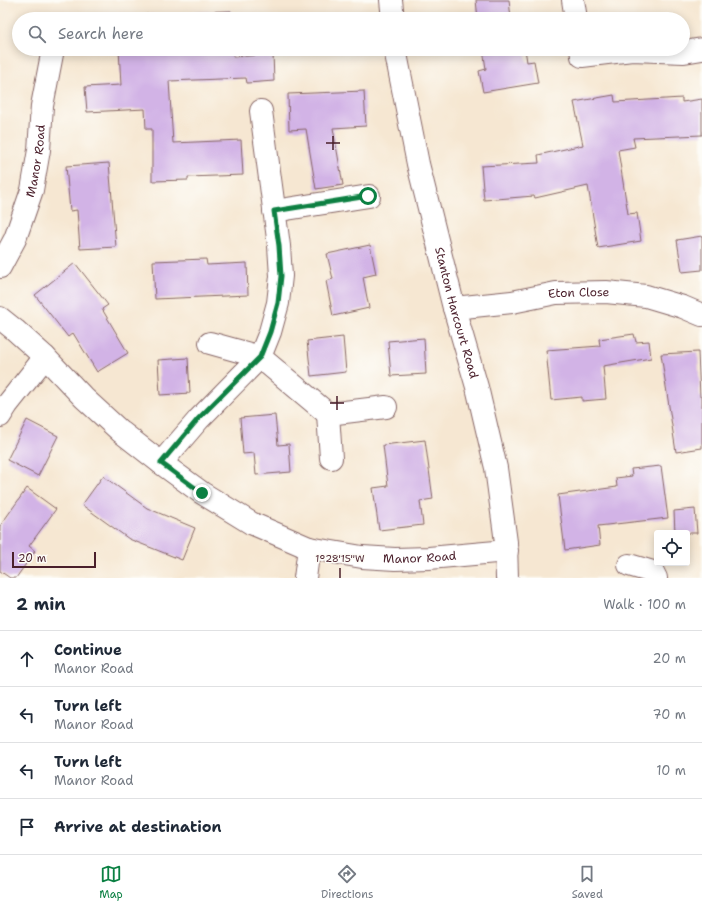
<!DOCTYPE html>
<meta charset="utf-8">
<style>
body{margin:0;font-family:"Shantell Sans",sans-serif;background:#f2f2f3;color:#1f2937}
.controls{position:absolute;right:12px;bottom:12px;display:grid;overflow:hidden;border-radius:4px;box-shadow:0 2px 10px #0003}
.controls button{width:36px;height:36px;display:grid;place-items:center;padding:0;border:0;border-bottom:1px solid #e0e1e3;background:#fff;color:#1f2937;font:20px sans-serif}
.scale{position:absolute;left:12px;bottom:10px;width:84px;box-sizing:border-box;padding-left:4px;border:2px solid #4a1f2b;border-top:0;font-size:11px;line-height:14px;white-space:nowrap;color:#4a1f2b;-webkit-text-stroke:3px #fdfcf7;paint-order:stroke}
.stop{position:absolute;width:12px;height:12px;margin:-9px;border:3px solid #0b8043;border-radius:50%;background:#fff}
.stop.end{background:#0b8043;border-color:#fff;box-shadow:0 1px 4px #0008}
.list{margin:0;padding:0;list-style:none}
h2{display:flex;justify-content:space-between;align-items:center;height:52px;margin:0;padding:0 16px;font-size:17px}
h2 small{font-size:13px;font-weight:400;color:#747a83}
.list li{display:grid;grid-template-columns:26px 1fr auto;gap:12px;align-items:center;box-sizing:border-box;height:56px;padding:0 16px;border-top:1px solid #e0e1e3}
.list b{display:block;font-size:15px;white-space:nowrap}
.list p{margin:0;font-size:13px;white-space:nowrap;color:#747a83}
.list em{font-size:13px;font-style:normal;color:#747a83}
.icon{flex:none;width:22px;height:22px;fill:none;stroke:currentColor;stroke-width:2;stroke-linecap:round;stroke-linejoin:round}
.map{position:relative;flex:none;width:702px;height:578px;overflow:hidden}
.search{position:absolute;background:#fff;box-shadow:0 2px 10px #0003;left:12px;right:12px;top:12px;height:44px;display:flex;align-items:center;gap:10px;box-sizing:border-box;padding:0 14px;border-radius:22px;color:#747a83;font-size:15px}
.sheet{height:276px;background:#fff}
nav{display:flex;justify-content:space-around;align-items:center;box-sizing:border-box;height:56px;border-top:1px solid #e0e1e3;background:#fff;font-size:11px;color:#747a83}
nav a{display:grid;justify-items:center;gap:2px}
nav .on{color:#0b8043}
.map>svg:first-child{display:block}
</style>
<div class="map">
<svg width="702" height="578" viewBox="0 0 702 578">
<rect width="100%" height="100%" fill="#fdfcf7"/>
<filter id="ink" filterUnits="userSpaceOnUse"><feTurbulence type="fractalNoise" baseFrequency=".025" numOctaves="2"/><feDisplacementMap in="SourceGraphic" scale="8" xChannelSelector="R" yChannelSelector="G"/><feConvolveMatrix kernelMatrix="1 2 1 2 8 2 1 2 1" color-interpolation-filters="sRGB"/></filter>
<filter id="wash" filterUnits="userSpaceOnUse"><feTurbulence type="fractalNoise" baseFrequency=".012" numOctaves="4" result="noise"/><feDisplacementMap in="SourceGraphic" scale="16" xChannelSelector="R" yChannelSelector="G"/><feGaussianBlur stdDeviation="0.9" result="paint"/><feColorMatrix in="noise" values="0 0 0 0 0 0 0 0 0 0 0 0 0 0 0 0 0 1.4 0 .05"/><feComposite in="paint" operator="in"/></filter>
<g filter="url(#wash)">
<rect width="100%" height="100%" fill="#f6e7d2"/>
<g id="blocks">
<path fill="#d2b3e6" d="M476 0H509L511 19H478Z
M231 11V19H196L195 12Z
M153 14V19H118V16Z
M119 49H232L233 57 273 54 274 81 247 83 246 78 169 81 173 143 241 140 243 175 188 177V180L152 181V129H146L145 109 87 112 85 87 121 85Z
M483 49H525L527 62 534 61 538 83 483 92 479 71 486 69Z
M364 91 366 126 333 128 343 185 316 189 306 129 289 130 288 94Z
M614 95 615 102 682 98V102L702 99V135L633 138 635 147 618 150 628 214 637 213 641 241 598 248 588 186 535 198 534 196 484 200 481 166 539 163 538 155 583 145 574 102Z
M109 163 116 247 80 249 77 210 70 211 66 166Z
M702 236V270L682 272 677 240Z
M370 245 376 274 363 277 369 308 333 316 326 281 333 279 327 254Z
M206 259 207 265 247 263 248 295 155 299 153 261Z
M75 263 108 305 102 309 128 353 97 372 73 333 68 337 35 295Z
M634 334 636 342 649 341 651 358 603 366 606 399 582 401V397L551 400 546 350 600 346 599 339Z
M343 337 346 372 311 376 307 341Z
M424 338 426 374 391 376 388 341Z
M698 352 700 397H702V448L676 452 661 354Z
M188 358 190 393 160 395 158 360Z
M275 415 278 445 289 444 291 472 256 475 254 453 243 454 240 418Z
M27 420 58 436 38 476 7 460Z
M425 440 433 499 420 501 423 525 379 530 373 488 388 486 383 445Z
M661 466 668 518 598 526 600 545 565 550 558 495 617 487 616 478 632 476 631 469Z
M103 476 147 508 195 528 182 560 129 539 82 505Z
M27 488 56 509 29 546 35 551 16 578H10L0 571V526Z
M695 509 697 533H675L674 511Z"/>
</g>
</g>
<g filter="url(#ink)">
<use href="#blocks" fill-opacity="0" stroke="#866565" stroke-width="1"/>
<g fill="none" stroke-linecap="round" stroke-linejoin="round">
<g stroke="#866565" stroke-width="24">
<g id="minor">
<path d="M391 0 393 19"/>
<path d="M573 0 576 19"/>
<path id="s1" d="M395 49 418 164 454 308 477 387 496 468 506 542 507 578"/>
<path d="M581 49 582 56 632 50 684 52 702 49"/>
<path d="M274 211 369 196"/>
<path id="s2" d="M0 267 15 239 32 190 39 150 42 106 53 49"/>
<path id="s3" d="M454 308 512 302 556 293 606 292 646 296 683 307 702 315"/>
<path id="s4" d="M0 318 15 330 45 357 84 398 120 431 161 463 202 493 251 523 309 548 362 557 395 559 429 558 507 551"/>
<path d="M210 343 260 357 328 414"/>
<path d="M0 416 7 405 45 357"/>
<path d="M331 458 328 414 386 407"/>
<path d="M161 463 199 419 260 357 270 332 278 303 281 276 279 246 261 111"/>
<path d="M629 565 653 572 656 578"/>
<path d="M305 578 309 548"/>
</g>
</g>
<use href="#minor" stroke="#fff" stroke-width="22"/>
</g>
</g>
<g fill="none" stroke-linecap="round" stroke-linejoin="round" filter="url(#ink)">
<path stroke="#0b8043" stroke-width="5" d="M202 493 161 463 198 419 260 357 270 332 278 303 281 276 279 246 274 211 368 196"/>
</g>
<path fill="none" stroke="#4a1f2b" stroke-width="1.5" d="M333 136V150M326 143H340M337 396V410M330 403H344M340 568V578"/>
<g text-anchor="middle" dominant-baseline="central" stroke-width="3" stroke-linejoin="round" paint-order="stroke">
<g font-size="12" fill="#4a1f2b" stroke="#fdfcf7">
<text stroke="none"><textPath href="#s2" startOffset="113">Manor Road</textPath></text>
<text stroke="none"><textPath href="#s3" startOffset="126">Eton Close</textPath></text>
<text stroke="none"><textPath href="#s1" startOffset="271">Stanton Harcourt Road</textPath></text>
<text stroke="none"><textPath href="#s4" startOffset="500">Manor Road</textPath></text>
</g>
</g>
<g font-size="10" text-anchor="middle" fill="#4a1f2b" stroke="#fdfcf7" stroke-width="3" stroke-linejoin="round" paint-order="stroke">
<text x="340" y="562">1°28'15"W</text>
</g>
</svg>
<div class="controls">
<button><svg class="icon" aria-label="locate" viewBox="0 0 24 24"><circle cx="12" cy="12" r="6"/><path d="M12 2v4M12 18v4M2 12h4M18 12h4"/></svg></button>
</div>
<div class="scale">20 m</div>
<div class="stop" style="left:368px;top:196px"></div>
<div class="stop end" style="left:202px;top:493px"></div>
<div class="search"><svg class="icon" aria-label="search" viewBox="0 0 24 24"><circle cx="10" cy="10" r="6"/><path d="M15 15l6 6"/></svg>Search here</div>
</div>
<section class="sheet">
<h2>2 min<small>Walk · 100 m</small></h2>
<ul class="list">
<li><svg class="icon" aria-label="ahead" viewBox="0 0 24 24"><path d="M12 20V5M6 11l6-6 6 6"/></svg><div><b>Continue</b><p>Manor Road</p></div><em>20 m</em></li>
<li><svg class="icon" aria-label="left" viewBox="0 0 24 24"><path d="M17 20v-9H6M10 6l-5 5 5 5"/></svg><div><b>Turn left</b><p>Manor Road</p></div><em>70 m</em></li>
<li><svg class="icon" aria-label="left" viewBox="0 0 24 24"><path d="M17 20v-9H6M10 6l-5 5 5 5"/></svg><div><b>Turn left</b><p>Manor Road</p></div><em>10 m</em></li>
<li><svg class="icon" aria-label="arrive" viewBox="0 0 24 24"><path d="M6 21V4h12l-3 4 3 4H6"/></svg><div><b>Arrive at destination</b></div></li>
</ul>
</section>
<nav>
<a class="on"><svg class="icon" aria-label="map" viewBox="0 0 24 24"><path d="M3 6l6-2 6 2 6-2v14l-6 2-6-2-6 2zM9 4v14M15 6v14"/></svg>Map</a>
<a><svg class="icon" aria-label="directions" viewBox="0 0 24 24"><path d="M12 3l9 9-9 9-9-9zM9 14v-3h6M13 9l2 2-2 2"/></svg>Directions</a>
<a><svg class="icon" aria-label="saved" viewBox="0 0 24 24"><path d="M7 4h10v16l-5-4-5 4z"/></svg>Saved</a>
</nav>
